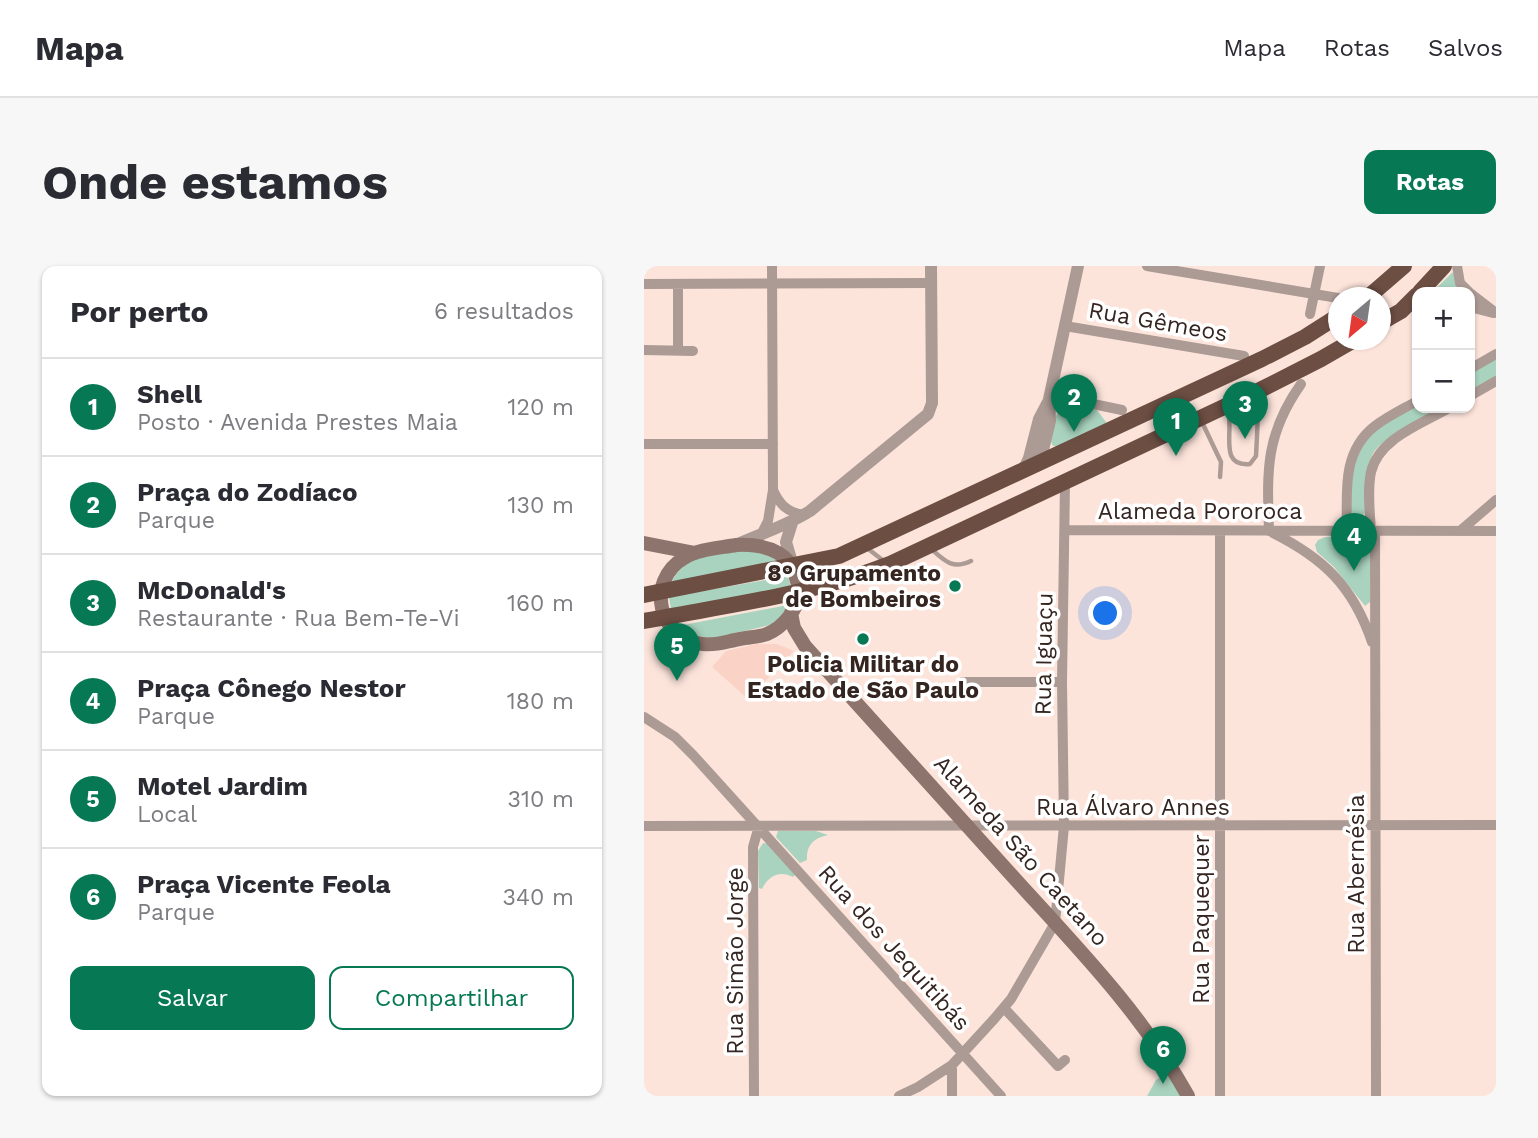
<!DOCTYPE html>
<html lang="pt">
<meta charset="utf-8">
<style>
body{margin:0;font-family:"Work Sans",sans-serif;background:#f7f7f7;color:#2b2b33}
.controls{position:absolute;right:21px;top:21px;display:grid;overflow:hidden;border-radius:14px;box-shadow:0 2px 5px #0004}
.controls button{width:63px;height:63px;display:grid;place-items:center;padding:0;border:0;border-bottom:2px solid #e1e1e2;background:#fff;color:#2b2b33;font:35px sans-serif}
.compass{position:absolute;left:684px;top:21px;width:63px;height:63px;border-radius:50%;background:#fff;box-shadow:0 2px 5px #0004;rotate:209deg}
.you{position:absolute;left:462px;top:348px;width:24px;height:24px;margin:-18px;border:5px solid #fff;border-radius:50%;background:#1a73e8;box-shadow:0 0 0 10px #1a73e833}
.badge{display:grid;place-items:center;width:46px;height:46px;border-radius:50%;background:#067954;color:#fff;font-size:23px;font-weight:700}
.pin{position:absolute;translate:-50% -58px;filter:drop-shadow(0 2px 4px #0008)}
.pin::after{content:'';position:absolute;top:37px;width:24px;height:21px;background:inherit;clip-path:polygon(0 0,100% 0,50% 100%)}
.list{margin:0;padding:0;list-style:none}
h2{display:flex;justify-content:space-between;align-items:center;height:91px;margin:0;padding:0 28px;font-size:30px}
h2 small{font-size:23px;font-weight:400;color:#7c7c81}
.list li{display:grid;grid-template-columns:46px 1fr auto;gap:21px;align-items:center;box-sizing:border-box;height:98px;padding:0 28px;border-top:2px solid #e1e1e2}
.list b{display:block;font-size:26px;white-space:nowrap}
.list p{margin:0;font-size:23px;white-space:nowrap;color:#7c7c81}
.list em{font-size:23px;font-style:normal;color:#7c7c81}
.actions{display:flex;gap:14px;padding:21px 28px}
.actions a{flex:1;padding:16px 0;border:2px solid #067954;border-radius:14px;text-align:center;font-size:24px;color:#067954}
.actions .main{background:#067954;color:#fff}
.map{position:relative;flex:none;width:852px;height:830px;overflow:hidden;border-radius:14px}
header{display:flex;align-items:center;gap:42px;box-sizing:border-box;height:98px;padding:0 35px;background:#fff;border-bottom:2px solid #e1e1e2}
header strong{font-size:33px}
nav{display:flex;gap:38px;margin-inline-start:auto;font-size:24px}
.intro{display:flex;align-items:center;justify-content:space-between;box-sizing:border-box;height:168px;padding:0 42px}
h1{margin:0;font-size:49px}
.button{padding:18px 32px;border-radius:14px;background:#067954;color:#fff;font-size:24px;font-weight:700}
main{display:flex;gap:42px;padding:0 42px}
aside{flex:1;background:#fff;border-radius:14px;box-shadow:0 2px 5px #0004}
.map>svg:first-child{display:block}
</style>
<header>
<strong>Mapa</strong>
<nav><a>Mapa</a><a>Rotas</a><a>Salvos</a></nav>
</header>
<div class="intro"><h1>Onde estamos</h1><a class="button">Rotas</a></div>
<main>
<aside>
<h2>Por perto<small>6 resultados</small></h2>
<ul class="list">
<li><span class="badge">1</span><div><b>Shell</b><p>Posto · Avenida Prestes Maia</p></div><em>120 m</em></li>
<li><span class="badge">2</span><div><b>Praça do Zodíaco</b><p>Parque</p></div><em>130 m</em></li>
<li><span class="badge">3</span><div><b>McDonald's</b><p>Restaurante · Rua Bem-Te-Vi</p></div><em>160 m</em></li>
<li><span class="badge">4</span><div><b>Praça Cônego Nestor</b><p>Parque</p></div><em>180 m</em></li>
<li><span class="badge">5</span><div><b>Motel Jardim</b><p>Local</p></div><em>310 m</em></li>
<li><span class="badge">6</span><div><b>Praça Vicente Feola</b><p>Parque</p></div><em>340 m</em></li>
</ul>
<div class="actions"><a class="main">Salvar</a><a>Compartilhar</a></div>
</aside>
<div class="map">
<svg width="852" height="830" viewBox="0 0 852 830">
<rect width="100%" height="100%" fill="#fce4db"/>
<path fill="#fad3c6" d="M112 378H133L150 385 104 433 68 401 82 385Z"/>
<path fill="#a9d3be" d="M809 6 814 21 818 26H788Z
M852 93V111L826 126V108Z
M428 139 453 144 465 160 414 182 408 179 407 175 411 152 417 142Z
M773 139V142H798C779 153 734 171 727 192 722 208 723 230 721 247L716 251 709 250C704 240 707 228 708 218 712 170 735 162 773 139Z
M719 270 724 271 727 278 726 336 721 340 690 301 673 286 671 279 674 274 681 271Z
M104 284 124 288 138 296 27 318C38 288 77 286 104 284Z
M144 310 147 323 27 343 25 331Z
M144 339 137 351 126 359 70 372 52 370 34 360Z
M134 565H172L184 569C170 572 162 579 163 594L156 597 132 571Z
M119 577 125 578 152 608 149 611C136 604 124 610 118 623L115 622 114 585Z
M523 807 537 830H503L512 814Z"/>
<g fill="none" stroke-linecap="round" stroke-linejoin="round">
<path stroke="#ac9a94" stroke-width="4.5" d="M584 145C590 165 574 201 606 198L612 190 615 129
M557 154 577 196 576 211
M223 282 241 296
M286 282C301 295 308 304 327 295"/>
<path stroke="#ac9a94" stroke-width="10" d="M503 0 694 32
M813 0 816 17 825 26
M0 18 287 17
M34 18V84
M826 27 852 47
M826 41 849 47
M666 48 676 0
M421 60 600 90
M0 84 49 85
M826 103 852 88
M406 129 478 144
M826 130 852 115
M0 178H129
M129 224C136 239 143 246 160 249
M421 264 852 265
M625 265C623 205 621 169 657 118
M816 265 852 234
M576 266V830
M703 266C703 228 697 186 731 160 744 150 759 143 773 135
M727 266C726 246 723 225 727 206 735 172 778 158 805 142
M731 266 732 830
M118 267 124 255 129 224 128 0
M629 267C681 293 709 321 728 376
M318 416H418
M0 451 31 471 50 490 357 830
M0 560 852 559
M360 742 414 800 421 794
M308 799V830
M110 830 109 581 115 560
M255 830 274 821 308 799 351 752 367 733 411 657 420 560 418 416 421 217"/>
<path stroke="#ac9a94" stroke-width="12" d="M396 196 406 155 405 133 434 0
M379 205 385 192 395 153 405 134
M148 257 142 276 149 300
M94 278C119 267 144 259 166 245L284 148 288 137 287 0"/>
<path stroke="#8d746c" stroke-width="14" d="M0 277 51 287
M92 279C112 278 133 281 146 297 150 301 151 306 152 312 153 316 156 323 155 327 154 344 138 362 123 368 115 371 105 371 96 373 84 375 72 380 59 378 14 374 1 315 40 292 54 283 76 282 92 279Z
M147 347 150 362 161 380C232 458 302 536 372 614 434 682 499 749 544 830"/>
<path stroke="#6c4e43" stroke-width="16" d="M776 26 800 0
M723 32 760 0
M736 57 757 45 773 29
M0 329 195 290 618 93 661 71 694 50
M0 355C83 339 167 329 246 298L616 124 677 93 710 74"/>
</g>
<g fill="#067954" stroke="#fff" stroke-width="2.5">
<circle cx="311" cy="320" r="7"/>
<circle cx="219" cy="373" r="7"/>
</g>
<g text-anchor="middle" dominant-baseline="central" stroke-width="7" stroke-linejoin="round" paint-order="stroke">
<g font-size="23" fill="#342520" stroke="#fff">
<text transform="translate(514 56) rotate(10)">Rua Gêmeos</text>
<text x="556" y="245">Alameda Pororoca</text>
<text transform="translate(400 388) rotate(-89)">Rua Iguaçu</text>
<text x="489" y="541">Rua Álvaro Annes</text>
<text transform="translate(377 585) rotate(48)">Alameda São Caetano</text>
<text transform="translate(712 608) rotate(-90)">Rua Abernésia</text>
<text transform="translate(557 653) rotate(-90)">Rua Paquequer</text>
<text transform="translate(250 682) rotate(48)">Rua dos Jequitibás</text>
<text transform="translate(91 695) rotate(-90)">Rua Simão Jorge</text>
</g>
<g font-size="23" font-weight="bold" fill="#342520" stroke="#fff" text-anchor="end">
<text x="297" y="307">8° Grupamento<tspan x="297" dy="26">de Bombeiros</tspan></text>
<text x="219" y="398" text-anchor="middle">Policia Militar do<tspan x="219" dy="26">Estado de São Paulo</tspan></text>
</g>
</g>
</svg>
<div class="controls">
<button>+</button>
<button>−</button>
</div>
<svg class="compass" viewBox="-18 -18 36 36"><path d="M0-13l5 13h-10z" fill="#e53935"/><path d="M0 13l5-13h-10z" fill="#7c7c81"/></svg>
<div class="you"></div>
<div class="pin badge" style="left:532px;top:190px">1</div>
<div class="pin badge" style="left:430px;top:166px">2</div>
<div class="pin badge" style="left:601px;top:173px">3</div>
<div class="pin badge" style="left:710px;top:305px">4</div>
<div class="pin badge" style="left:33px;top:415px">5</div>
<div class="pin badge" style="left:519px;top:818px">6</div>
</div>
</main>
